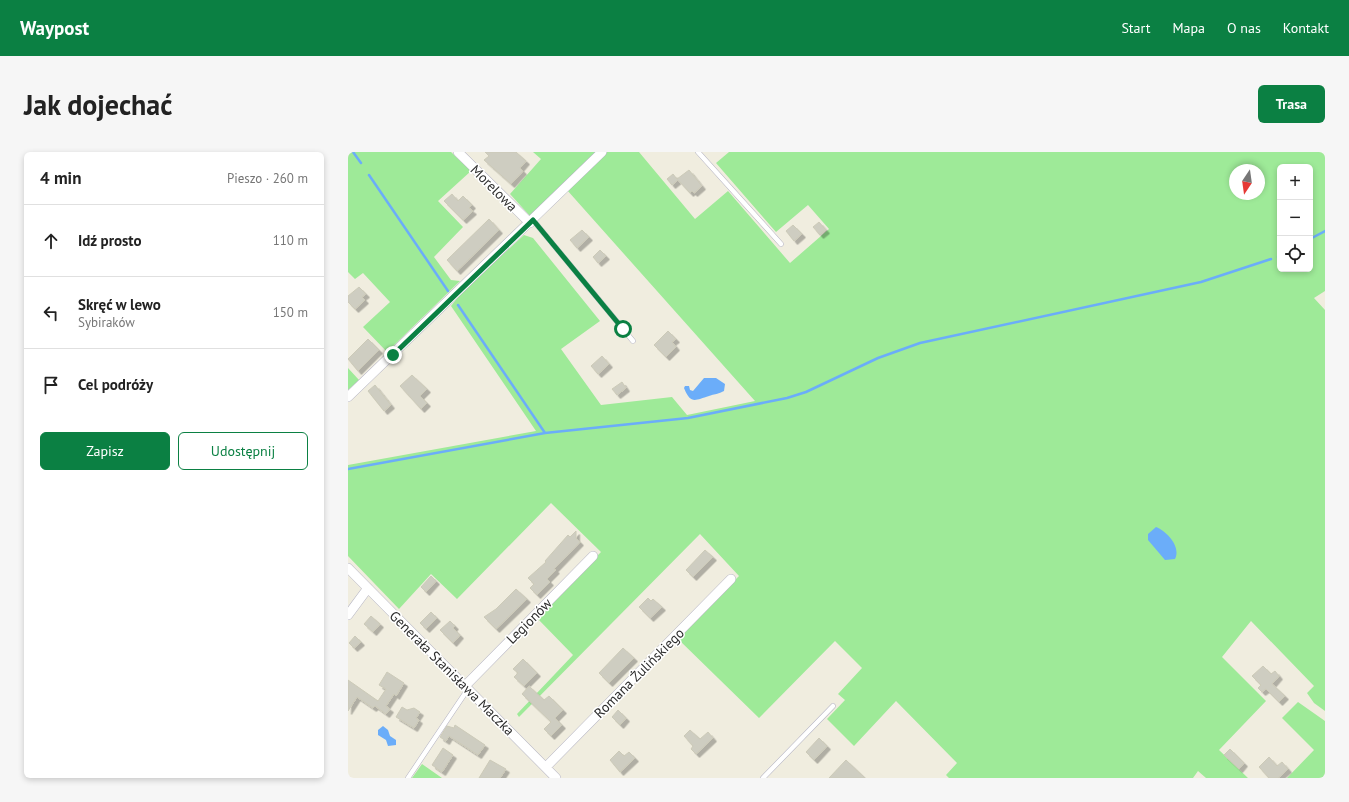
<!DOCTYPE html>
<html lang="pl">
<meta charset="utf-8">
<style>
body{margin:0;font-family:"PT Sans",sans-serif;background:#f6f6f6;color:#222}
.controls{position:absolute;right:12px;top:12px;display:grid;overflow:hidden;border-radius:6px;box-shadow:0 2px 6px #0003}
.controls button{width:36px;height:36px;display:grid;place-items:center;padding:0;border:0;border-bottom:1px solid #e0e0e0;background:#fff;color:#222;font:20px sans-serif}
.compass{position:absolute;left:881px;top:12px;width:36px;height:36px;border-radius:50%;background:#fff;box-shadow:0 2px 6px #0003;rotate:193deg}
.stop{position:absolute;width:12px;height:12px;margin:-9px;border:3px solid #0b8043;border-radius:50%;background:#fff}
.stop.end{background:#0b8043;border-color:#fff;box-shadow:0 1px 4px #0008}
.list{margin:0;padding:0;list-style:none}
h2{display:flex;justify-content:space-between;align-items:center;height:52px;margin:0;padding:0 16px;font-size:17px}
h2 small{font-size:13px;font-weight:400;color:#767676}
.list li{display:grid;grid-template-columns:26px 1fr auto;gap:12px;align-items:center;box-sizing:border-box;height:72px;padding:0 16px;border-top:1px solid #e0e0e0}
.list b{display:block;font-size:15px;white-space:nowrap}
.list p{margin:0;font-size:13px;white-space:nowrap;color:#767676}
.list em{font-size:13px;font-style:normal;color:#767676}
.actions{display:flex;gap:8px;padding:12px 16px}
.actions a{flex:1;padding:9px 0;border:1px solid #0b8043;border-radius:6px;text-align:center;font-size:14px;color:#0b8043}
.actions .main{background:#0b8043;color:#fff}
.icon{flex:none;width:22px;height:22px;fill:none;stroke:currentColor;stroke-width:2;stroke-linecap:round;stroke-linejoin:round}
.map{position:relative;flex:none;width:977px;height:626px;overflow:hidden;border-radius:6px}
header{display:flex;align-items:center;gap:24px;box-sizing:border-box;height:56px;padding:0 20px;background:#0b8043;color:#fff}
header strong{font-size:19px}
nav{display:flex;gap:22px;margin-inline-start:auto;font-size:14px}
.intro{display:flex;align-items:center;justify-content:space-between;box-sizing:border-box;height:96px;padding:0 24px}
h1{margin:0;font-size:28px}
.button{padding:10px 18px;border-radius:6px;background:#0b8043;color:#fff;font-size:14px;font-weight:700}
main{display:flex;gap:24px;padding:0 24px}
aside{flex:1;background:#fff;border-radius:6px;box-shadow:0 2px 6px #0003}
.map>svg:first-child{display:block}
</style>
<header>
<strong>Waypost</strong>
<nav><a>Start</a><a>Mapa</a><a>O nas</a><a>Kontakt</a></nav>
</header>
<div class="intro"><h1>Jak dojechać</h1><a class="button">Trasa</a></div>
<main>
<aside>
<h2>4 min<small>Pieszo · 260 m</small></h2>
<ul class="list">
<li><svg class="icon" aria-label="ahead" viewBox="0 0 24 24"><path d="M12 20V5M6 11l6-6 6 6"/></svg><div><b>Idź prosto</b></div><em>110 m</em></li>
<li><svg class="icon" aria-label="left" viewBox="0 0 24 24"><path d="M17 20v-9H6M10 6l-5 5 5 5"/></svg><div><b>Skręć w lewo</b><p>Sybiraków</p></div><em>150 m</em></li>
<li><svg class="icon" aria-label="arrive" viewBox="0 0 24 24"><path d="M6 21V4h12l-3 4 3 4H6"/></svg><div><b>Cel podróży</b></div></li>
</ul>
<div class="actions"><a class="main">Zapisz</a><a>Udostępnij</a></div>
</aside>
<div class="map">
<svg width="977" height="626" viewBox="0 0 977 626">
<defs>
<filter id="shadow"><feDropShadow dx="3.5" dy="3.5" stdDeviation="0" flood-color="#0004"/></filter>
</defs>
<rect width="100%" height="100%" fill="#f0eddf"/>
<path fill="#9eea98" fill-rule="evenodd" d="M0 0H103L123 19 90 49 115 75 86 105 103 128 112 129 39 200 15 175 42 150 15 121 7 127 0 120Z
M185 0H251L182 64 162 42 193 7Z
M259 0H291L347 67 380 39 442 111 481 77 460 53 428 80 368 11 381 0H977V139L966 146 977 158V559L966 551 959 541 966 534 903 469 874 505 918 549 871 598 900 626H858L850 619 845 626H601L598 623 609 611 548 549 506 594 479 567 497 548 490 542 514 516 487 489 411 566 329 486 391 424 352 382 171 565 169 562 225 503 189 466 253 400 203 351 109 447 83 422 51 457 0 404V313L188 279 103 154 114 140 176 83 185 86 252 169 213 197 253 253 324 245 339 263 407 249 219 38ZM932 15H962V117H932ZM887 18H911V42H887Z
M0 216 11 228 0 238Z
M950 550 977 569V626H939L966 598 934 566Z
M74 612 94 626H64Z"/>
<path fill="#6badf9" d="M356 226H368L377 232 376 239C371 242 366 242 361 244 347 248 343 253 336 236L337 234H341L342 238 345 239Z
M808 375C820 380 833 395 827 407L817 408 800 388V382Z
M35 574 40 578 42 584 48 588V593L40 594 38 588 30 583V578Z"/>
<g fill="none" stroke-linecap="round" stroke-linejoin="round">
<path stroke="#6badf9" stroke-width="2.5" d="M5 0 13 11
M21 23 100 139
M962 87 977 79
M930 105 932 104
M110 153 197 281
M0 317 197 281 340 266 439 246 458 240 530 206 572 191 853 130 923 107"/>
</g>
<path fill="#cecdc1" stroke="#cccab8" filter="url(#shadow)" d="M137 0H168L178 9 172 16 175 19 163 32 136 8 141 4Z
M341 18 354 34 346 41 344 39 342 41 330 28 324 33 319 27 325 22 329 27Z
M104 42 110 49 115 44 124 53 121 56 125 59 115 68 96 49Z
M141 67 151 78 109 119 99 108Z
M471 70 478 78 472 83 465 75Z
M445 73 454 82 446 89 438 79Z
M234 78 241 85 229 96 222 88Z
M252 98 258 104 250 111 245 105Z
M11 135 18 142 14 145 17 148 7 157 0 150V144Z
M320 179 328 187 324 190 328 195 318 205 306 193Z
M20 187 31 198 10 219 0 207Z
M254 204 261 212 250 222 243 214Z
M64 223 79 237 72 244 79 251 73 257 52 234Z
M274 230 278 236 269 243 264 237Z
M27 233 43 253 36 259 20 239Z
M228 379V386L232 390 206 417 208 418 199 427 202 430 189 443 182 436 186 432 180 426 198 410 197 409 220 383 222 385Z
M357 398 365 405 345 425 338 418Z
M83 424 88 429 78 440 73 435Z
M168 437 179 447 148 477 136 465 148 457Z
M300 446 303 449 305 447 314 455 302 466 291 455Z
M83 460 89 466 78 477 72 471Z
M23 464 32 472 25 480 16 472Z
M102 469 107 474 105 476 112 483 105 491 92 478Z
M7 484 13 490 6 496 1 491Z
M275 496 286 506 261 531 251 521Z
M175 507 189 521 176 534 166 525 170 521 165 517Z
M915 514 923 522 927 519 931 524 924 532 937 544 931 550 918 537 914 540 910 536 913 533 904 524Z
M39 520 56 531 48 544 46 542 38 554 42 557 38 562 27 554 25 556 9 545 0 559V528L30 549 38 537 31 533Z
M181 534 196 548 201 544 215 558 207 566 214 573 203 584 196 577 203 570 174 542Z
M54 555 59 558 66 556 72 560 68 566 71 568 66 576 48 565Z
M270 558 278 566 272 573 264 565Z
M107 573 137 593 130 603 101 584 98 589 92 585 99 574 106 576Z
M342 578 352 587 360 580 365 586 348 602 343 597 345 594 336 584Z
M471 586 479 594 466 608 458 600Z
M95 596 105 603 94 620 84 613Z
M882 597 896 611 891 617 876 603Z
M271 599 276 604 281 600 287 606 272 620 262 608Z
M921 605 929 614 934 610 940 617 930 626H921L911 615Z
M142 608 158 617 152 626H131Z
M498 608 517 626H481Z"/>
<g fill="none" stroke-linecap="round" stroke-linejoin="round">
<g stroke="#b4b3c2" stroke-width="5.5">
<path id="service" d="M350 0 433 92
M185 68 285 189
M60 626 120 537
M415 626 485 554"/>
</g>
<g stroke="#b4b3c2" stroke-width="10">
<path id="minor" d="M110 0 182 71
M0 245 254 0
M0 416 208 626
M0 463 20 436
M117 534 245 404
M198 615 383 427"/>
</g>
<use href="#service" stroke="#fff" stroke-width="4.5"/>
<use href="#minor" stroke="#fff" stroke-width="9"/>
</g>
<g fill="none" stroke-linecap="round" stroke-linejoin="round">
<path stroke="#0b8043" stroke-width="5" d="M45 203 185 68 275 177"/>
</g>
<g text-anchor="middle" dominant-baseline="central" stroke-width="3" stroke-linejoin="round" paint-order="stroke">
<g font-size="14" fill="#2d2d2d" stroke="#fff">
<text transform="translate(146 36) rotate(45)">Morelowa</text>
<text transform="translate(181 469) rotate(-45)">Legionów</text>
<text transform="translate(104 521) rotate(45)">Generała Stanisława Maczka</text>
<text transform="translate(291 521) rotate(-45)">Romana Żulińskiego</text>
</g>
</g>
</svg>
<div class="controls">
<button>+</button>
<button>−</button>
<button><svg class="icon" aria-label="locate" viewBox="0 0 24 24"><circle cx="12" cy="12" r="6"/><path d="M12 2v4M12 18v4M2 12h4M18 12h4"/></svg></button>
</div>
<svg class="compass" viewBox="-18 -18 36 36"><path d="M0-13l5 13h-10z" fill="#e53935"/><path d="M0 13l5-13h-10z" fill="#767676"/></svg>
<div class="stop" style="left:275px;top:177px"></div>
<div class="stop end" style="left:45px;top:203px"></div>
</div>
</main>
